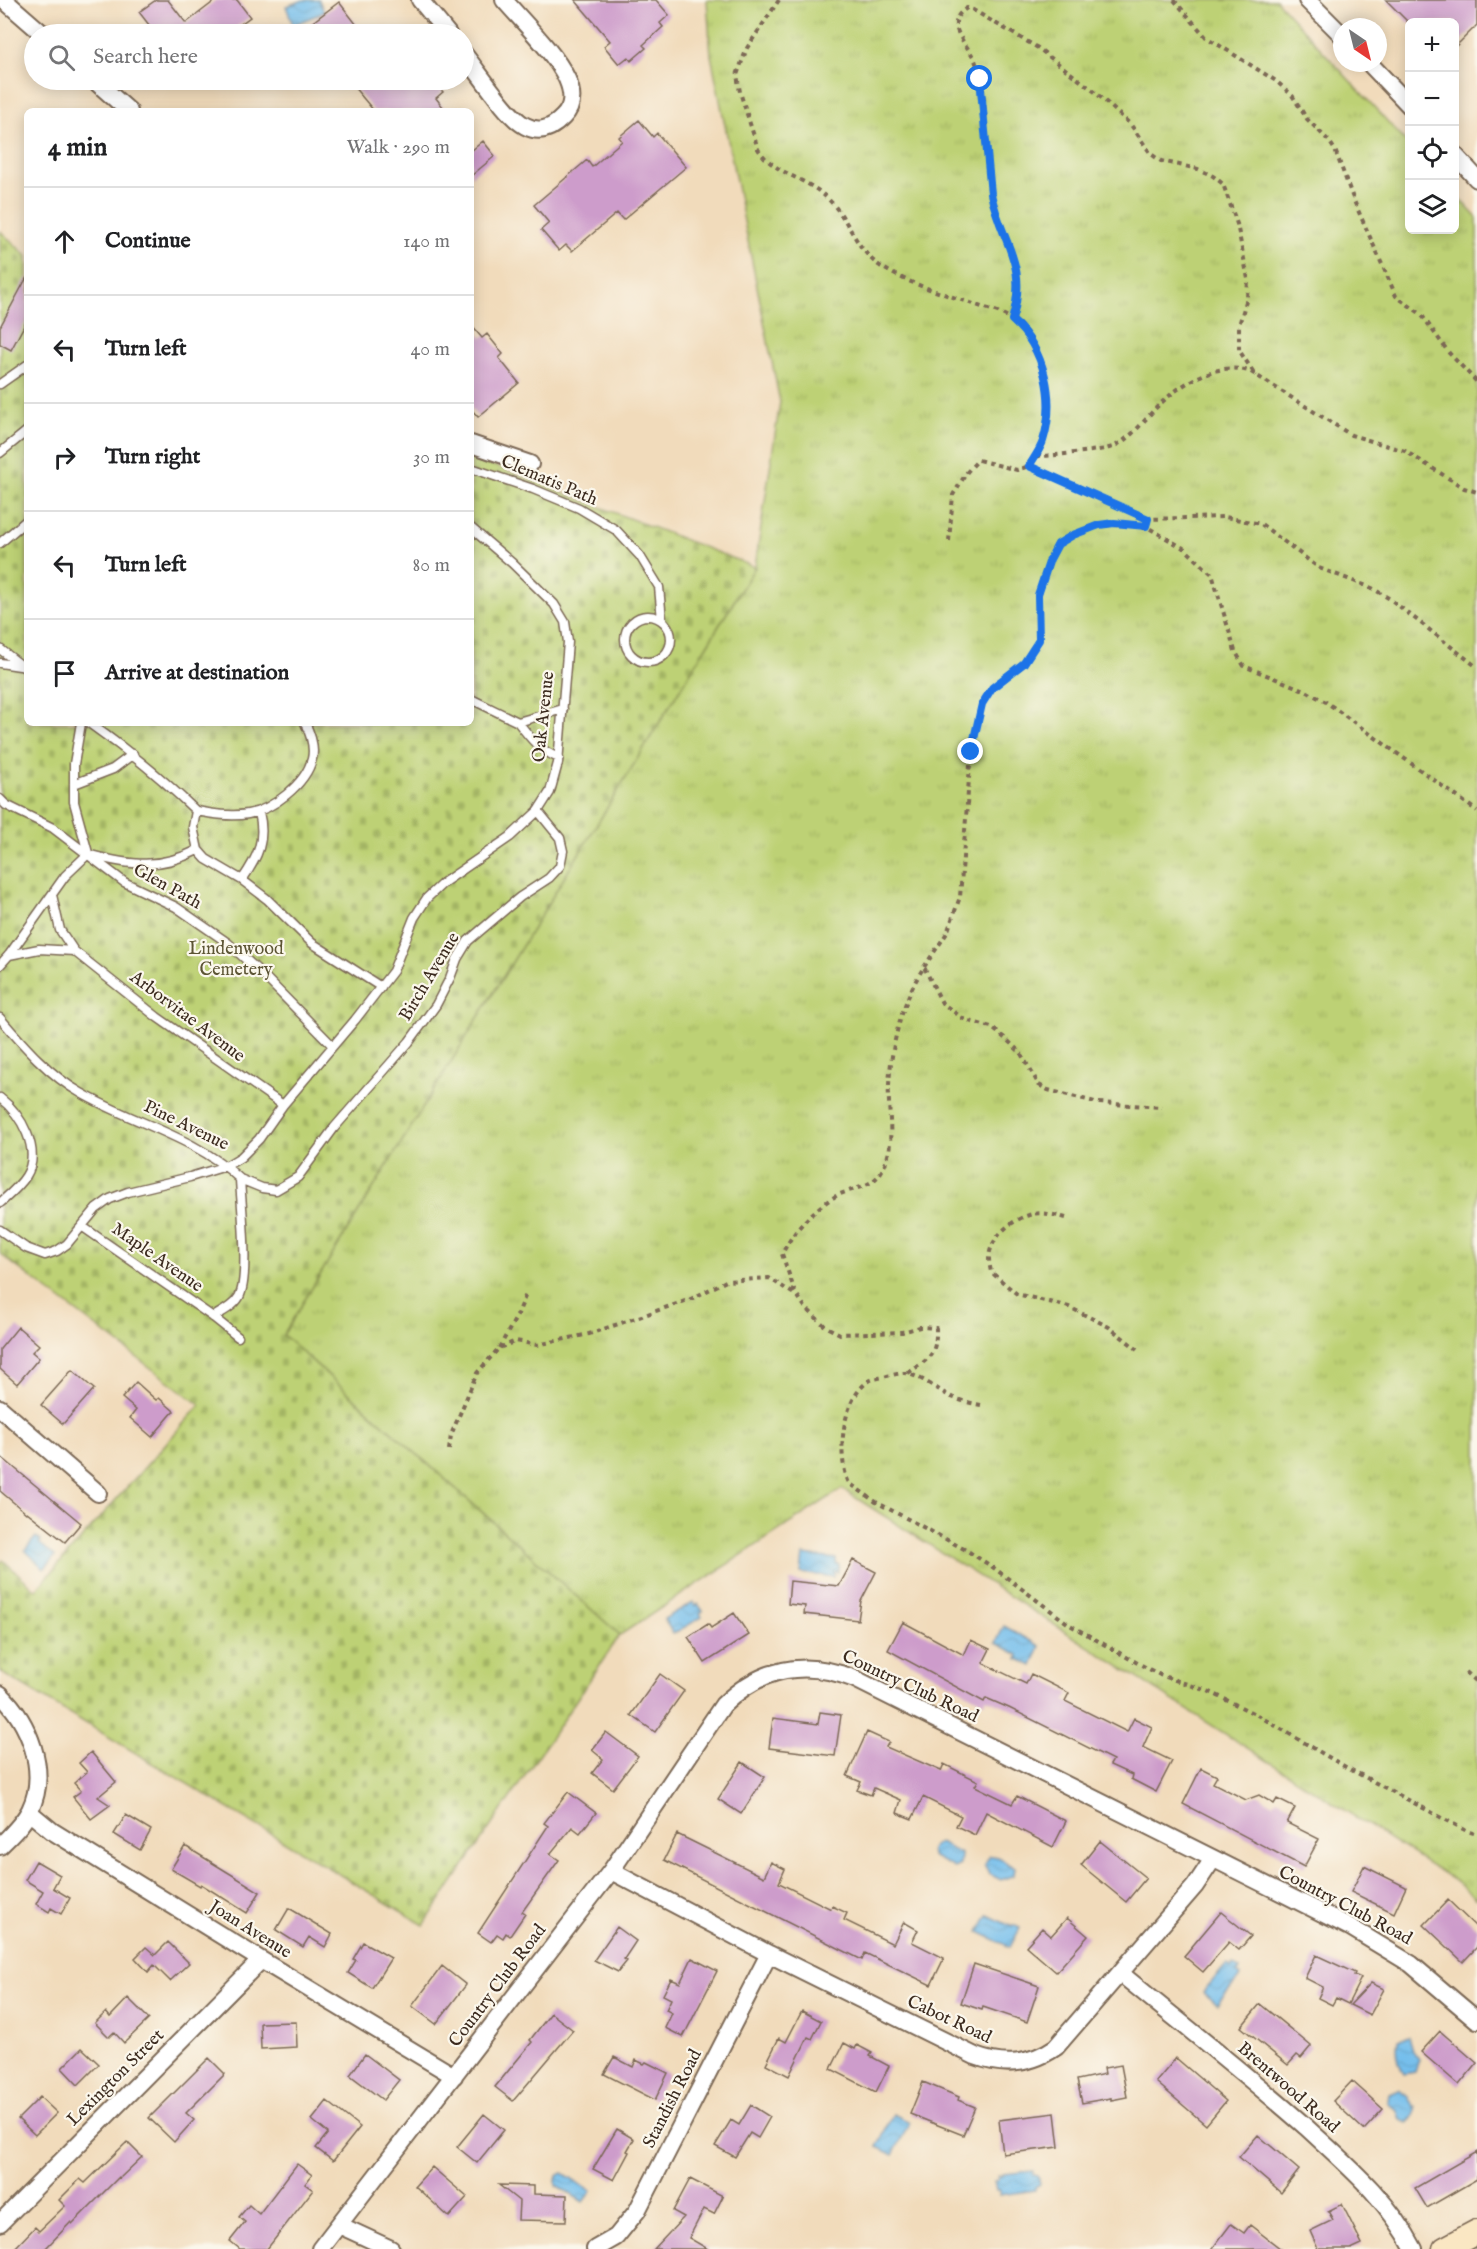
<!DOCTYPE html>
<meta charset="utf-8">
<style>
body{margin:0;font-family:"IM FELL English",serif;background:#f6f6f6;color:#202124}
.controls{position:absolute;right:18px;top:18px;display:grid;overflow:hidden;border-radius:9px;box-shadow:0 3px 15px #0003}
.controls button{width:54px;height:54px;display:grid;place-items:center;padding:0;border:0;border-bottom:2px solid #e0e0e0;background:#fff;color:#202124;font:30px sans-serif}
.compass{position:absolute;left:1333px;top:18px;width:54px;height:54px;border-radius:50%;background:#fff;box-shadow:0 3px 15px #0003;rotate:145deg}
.stop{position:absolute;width:18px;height:18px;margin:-14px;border:4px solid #1a73e8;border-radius:50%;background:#fff}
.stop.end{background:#1a73e8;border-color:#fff;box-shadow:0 2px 6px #0008}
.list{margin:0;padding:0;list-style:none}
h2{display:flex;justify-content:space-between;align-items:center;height:78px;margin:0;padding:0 24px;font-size:26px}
h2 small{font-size:20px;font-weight:400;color:#757577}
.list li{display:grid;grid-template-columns:39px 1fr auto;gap:18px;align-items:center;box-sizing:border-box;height:108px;padding:0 24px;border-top:2px solid #e0e0e0}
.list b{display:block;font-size:22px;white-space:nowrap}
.list em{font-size:20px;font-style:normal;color:#757577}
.icon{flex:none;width:33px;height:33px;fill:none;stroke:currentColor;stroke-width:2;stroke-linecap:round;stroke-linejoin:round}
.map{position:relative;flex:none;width:1477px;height:2249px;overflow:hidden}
.search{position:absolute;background:#fff;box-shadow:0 3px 15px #0003;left:24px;top:24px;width:450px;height:66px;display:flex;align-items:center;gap:15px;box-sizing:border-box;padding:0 21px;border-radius:33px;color:#757577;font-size:22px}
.panel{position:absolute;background:#fff;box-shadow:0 3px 15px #0003;left:24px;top:108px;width:450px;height:618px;border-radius:9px}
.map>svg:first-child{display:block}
</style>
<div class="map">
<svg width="1477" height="2249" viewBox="0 0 1477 2249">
<defs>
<pattern id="grass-tufts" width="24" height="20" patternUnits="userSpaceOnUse" patternTransform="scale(1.5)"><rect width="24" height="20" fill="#bdd174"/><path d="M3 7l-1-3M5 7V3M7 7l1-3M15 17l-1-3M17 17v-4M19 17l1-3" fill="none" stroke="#a3b464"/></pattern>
<pattern id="cemetery-stones" width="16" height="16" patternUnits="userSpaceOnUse" patternTransform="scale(1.5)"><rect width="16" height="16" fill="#bdd174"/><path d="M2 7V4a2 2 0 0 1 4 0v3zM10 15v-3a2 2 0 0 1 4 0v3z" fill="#a3b464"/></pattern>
<pattern id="water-waves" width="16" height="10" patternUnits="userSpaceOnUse" patternTransform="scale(1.5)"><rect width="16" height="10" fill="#73beec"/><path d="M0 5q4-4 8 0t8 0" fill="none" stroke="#64a3ca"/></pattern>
</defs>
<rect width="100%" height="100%" fill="#fbf7ec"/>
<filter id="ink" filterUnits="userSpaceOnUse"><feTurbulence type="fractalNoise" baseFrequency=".0167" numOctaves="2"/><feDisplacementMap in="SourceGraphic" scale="12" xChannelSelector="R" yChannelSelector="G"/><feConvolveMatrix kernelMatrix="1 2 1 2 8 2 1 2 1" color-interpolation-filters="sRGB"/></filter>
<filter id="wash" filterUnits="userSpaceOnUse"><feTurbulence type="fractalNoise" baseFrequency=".008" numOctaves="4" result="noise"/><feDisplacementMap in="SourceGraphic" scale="24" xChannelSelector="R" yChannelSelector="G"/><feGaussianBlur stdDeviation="1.35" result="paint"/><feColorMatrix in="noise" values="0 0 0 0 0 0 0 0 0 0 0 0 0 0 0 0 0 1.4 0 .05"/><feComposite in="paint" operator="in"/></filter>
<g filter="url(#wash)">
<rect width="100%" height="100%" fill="#f1dbbb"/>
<path fill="url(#grass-tufts)" stroke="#7c7e49" stroke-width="1.5" d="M707 0H1276L1409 145 1410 230H1454L1455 194 1477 218V1899L1454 1880 842 1489 620 1635 283 1335 755 567 780 402 711 55Z"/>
<path fill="url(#cemetery-stones)" stroke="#7c7e49" stroke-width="1.5" d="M0 231 27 256V723H471V457L755 567 283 1335 620 1635 424 1925 0 1672V1564L3 1560 36 1590 200 1405 0 1254Z"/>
<path fill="url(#water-waves)" stroke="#577485" stroke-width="1.5" d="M304 0H319L324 12 293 25 286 6Z
M36 1537 41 1541 39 1543 55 1556 44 1569 25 1550Z
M803 1555 836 1559V1564L839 1565 838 1572H834V1577L801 1573Z
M693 1602 695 1606 698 1604 703 1611 700 1613 702 1617 673 1634 664 1619Z
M1004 1626 1040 1646 1032 1666 1018 1659 1019 1655 996 1643Z
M939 1843 961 1854 960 1865 954 1868 932 1856 931 1850 933 1846Z
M990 1856C1004 1855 1005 1866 1015 1867L1014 1875 1001 1880 989 1874 984 1865Z
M988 1915 1012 1927 1013 1925 1020 1928 1010 1947 979 1932Z
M1227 1964 1231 1968 1233 1965 1240 1970 1237 1973 1241 1976 1217 2004 1203 1992Z
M1409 2037 1413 2051 1419 2059 1415 2072 1404 2074C1397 2063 1396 2052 1398 2039Z
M1398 2089 1408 2096 1413 2106 1415 2107C1416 2113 1414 2120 1407 2123L1400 2120 1397 2110 1388 2102 1389 2093Z
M893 2114 910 2122 893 2155 877 2147Z
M1033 2171V2174L1038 2175 1040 2184 1035 2187V2190L1000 2195V2191H996L994 2181 998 2180V2176H1002V2174Z
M563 2173 591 2191 583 2202 556 2185C555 2178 557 2175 563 2173Z"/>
<g id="blocks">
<path fill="#cd9ccb" d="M156 0H168L186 23 216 0H237L250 17 227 34H156L139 12Z
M575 0H656L669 15 660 23 663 27 643 45 646 48 631 61 628 57 619 64 604 46 610 41Z
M1386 0H1477V25L1455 47V22H1408Z
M339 2 357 25 345 34H297Z
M348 80H432L443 92 436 98 446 111H374Z
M639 120 653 137 657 133 686 167 623 220 617 213 572 251 566 245 559 251 541 230 549 223 534 205 587 160 592 167 622 141 619 137Z
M483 141 495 156 471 176V151Z
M27 277V320L11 350 0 344V327Z
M471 325 482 338 487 334 503 354 499 358 519 383 478 417 471 409Z
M18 1327 39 1345 32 1352 39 1358 17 1384 0 1369V1349Z
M72 1370 94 1389 63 1424 41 1405Z
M136 1382 156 1400 159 1398 174 1411 152 1437 130 1418 136 1410 122 1398Z
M0 1456 81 1523 65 1542 27 1512 26 1513 0 1491Z
M853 1560 876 1572 861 1601 858 1620 804 1614 805 1606 788 1604 790 1581 839 1586Z
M734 1613 749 1635 705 1663 688 1637 708 1624 711 1628Z
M903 1622 964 1655 971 1640 990 1649 983 1663 1026 1684 1031 1674 1069 1693 1065 1701 1127 1732 1134 1718 1152 1727 1143 1747 1172 1761 1156 1792 1131 1779 1132 1775 1110 1765 1113 1760 1009 1708 986 1698 984 1702 888 1650Z
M660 1674 684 1691 655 1732 631 1715Z
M820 1712 841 1715 835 1756 769 1748 773 1718 818 1724Z
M606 1732 638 1756 613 1789 592 1773 603 1759 592 1750Z
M867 1732 889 1742 886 1747 941 1771 944 1764 978 1781 975 1786 1012 1804 1017 1796 1066 1821 1053 1847 986 1812 975 1835 956 1826 961 1816 923 1797 912 1819 897 1813 901 1800 874 1788 871 1795 857 1790 861 1782 847 1776Z
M91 1752 116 1782 98 1797 110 1805 91 1819 73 1797 81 1791 74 1783 87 1772 79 1763Z
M742 1762 765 1777 741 1814 718 1799Z
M1201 1768 1217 1776 1213 1783 1246 1800 1259 1795 1274 1804 1277 1799 1295 1808 1287 1823 1319 1839 1304 1867 1183 1804Z
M568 1792 596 1813 580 1833 572 1827 550 1854 559 1860 522 1912 525 1914 510 1936 506 1933 503 1938 497 1934 491 1942 478 1933 548 1826 544 1823Z
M126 1815 151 1830 140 1850 114 1834Z
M677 1834 764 1877 771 1862 785 1869 779 1883 831 1909 832 1906 847 1913 844 1920 893 1944 904 1922 918 1930 912 1942 944 1958 931 1985 865 1953 862 1960 664 1860Z
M1100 1841 1146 1878 1126 1902 1081 1865Z
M185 1846 260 1892 247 1913 201 1884 200 1886 171 1869Z
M36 1861 60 1875 53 1888 70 1898 61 1914 51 1908 49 1912 36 1904 43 1891 25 1880Z
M1364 1866 1406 1887 1394 1913 1351 1892Z
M1448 1900 1477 1928V1947L1463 1962 1424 1925Z
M289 1908 332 1934 325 1947 309 1937 303 1947 276 1930Z
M1221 1912 1251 1936 1239 1950 1229 1942 1203 1972 1184 1956Z
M1067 1918 1088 1936 1056 1972 1026 1946 1042 1928 1051 1936Z
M617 1927 636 1941 624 1959 627 1961 618 1972 594 1960Z
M168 1942 189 1963 170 1981 154 1965 148 1972 135 1958 146 1947 155 1955Z
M363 1942 391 1958 372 1988 348 1973 356 1960 353 1959Z
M1316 1955 1355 1973 1354 1975 1361 1978 1348 2004 1336 1998 1332 2005 1318 1998 1323 1987 1305 1978Z
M692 1958 717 1971 683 2037 665 2028 672 2013 666 2010 671 1999 663 1995 671 1979 680 1983Z
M974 1964 1039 1986 1027 2022 983 2007 982 2010 961 2003Z
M442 1966 466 1985 436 2024 412 2006Z
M1371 1983 1384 1989 1370 2015 1350 2005Z
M128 1998 149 2019 124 2043 114 2032 109 2037 95 2023 106 2012 110 2017Z
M1260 2004 1311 2046 1301 2058 1297 2055 1288 2065 1241 2027Z
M802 2011 821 2021 812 2039 808 2037 789 2076 766 2064 779 2038 786 2042Z
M551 2013 573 2030 513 2101 495 2087 532 2042 530 2040Z
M296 2022 297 2047 261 2049 260 2023Z
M1440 2031 1477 2063 1459 2085 1421 2052Z
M844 2043 855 2049 857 2045 872 2053 870 2056 889 2066 876 2092 831 2069Z
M82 2048 99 2064 78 2085 62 2068Z
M365 2054 399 2080 383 2100 350 2075Z
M614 2057 633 2067 636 2060 644 2064 646 2062 668 2073 655 2100 604 2074Z
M209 2058 225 2074 186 2113 194 2120 174 2142 149 2118Z
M1176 2058 1226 2101 1206 2125 1156 2082Z
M1121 2065 1127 2097 1111 2100V2098L1082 2103 1077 2080 1105 2074 1104 2068Z
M1352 2081 1383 2109 1364 2130 1333 2101Z
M923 2082 959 2097 958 2100 975 2107 963 2135 910 2114Z
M40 2097 57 2113 35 2135 18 2119Z
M327 2101 360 2127 333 2161 316 2148 328 2133 312 2120Z
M751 2105 770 2117 758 2138 750 2133 735 2157 715 2146 731 2120 739 2125Z
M1055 2113 1059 2147 1003 2154 999 2120Z
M484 2114 504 2130 477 2163 457 2147Z
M617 2129 634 2139 627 2151 629 2152 614 2180 593 2169Z
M1258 2135 1299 2170 1281 2193 1239 2157Z
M127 2142 142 2157 120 2178 119 2177 72 2224 71 2222 45 2249H14L35 2227 39 2231 65 2206 59 2200 80 2179 85 2183Z
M1477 2152V2179L1427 2208 1415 2188Z
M297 2164 312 2175 305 2184 313 2190 267 2249H240L230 2241 245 2222 239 2217 249 2205 259 2214Z
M432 2167 467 2197 449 2217 415 2186Z
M690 2179 723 2196 714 2214 704 2209 689 2238 708 2249H654L684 2217 673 2211Z
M499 2185 534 2186V2194L567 2195 566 2221 518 2220 519 2201Z
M1342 2204 1362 2244 1351 2249H1318L1310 2231 1333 2220 1328 2211Z
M1231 2224 1244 2233 1250 2225 1281 2249H1212Z"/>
</g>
</g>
<g filter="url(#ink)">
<use href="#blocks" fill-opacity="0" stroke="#7b6855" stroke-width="1.5"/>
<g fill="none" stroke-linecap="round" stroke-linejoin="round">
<g stroke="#7b6855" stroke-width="11">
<path id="lane" d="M0 384 27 365
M0 453 27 431
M471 468 533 489 579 508 616 530 640 556 659 587 662 620
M0 543 27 520
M625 639a23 23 0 1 1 46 0a23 23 0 1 1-46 0Z
M0 649 27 670
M0 663 20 666
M471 699 518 722 563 709
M518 722C530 738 540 751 559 758
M81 723 74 764V802L88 853
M89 723C129 751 161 777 196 811
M74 784 113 769 133 754
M0 799 6 805 53 828 124 882 176 907 228 943 264 976 332 1045
M196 811 193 827 198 850 206 859 242 880 267 899 312 943 381 987
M196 811C213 814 231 817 248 814 272 810 306 784 312 759 315 747 310 733 305 723
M91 855C132 866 160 869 198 850
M242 880C258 857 266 840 259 812
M52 895 60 930 74 951 157 1017 283 1105
M9 955 39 949 74 951
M0 965 9 955 65 876 88 854
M0 1018C24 1046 49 1075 81 1093 133 1123 196 1137 240 1179 241 1203 250 1277 239 1297 234 1306 222 1312 213 1317
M0 1098C21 1114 42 1150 26 1176 20 1186 9 1195 0 1203
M240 1179 262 1188 276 1190 298 1177 334 1128 409 1042 436 1005 450 978 457 959 468 941 520 897 549 878 560 866 563 851 560 838 538 811
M83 1227 213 1317 238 1337
M0 1230 26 1248 45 1255 57 1251 67 1244 96 1209 110 1199 128 1192 190 1177 226 1166 241 1157 259 1139 283 1105 355 1020 393 971 414 918 427 898 443 883 510 837 538 811 550 792 558 763 568 642 565 622 554 604 512 563 471 528"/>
</g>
<g stroke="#7b6855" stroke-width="20">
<path id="street" d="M4 0 43 34
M420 0 448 34
M1307 0 1342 35
M464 54C474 67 484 81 494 94 512 117 534 147 563 117 574 106 573 93 567 79 555 53 523 22 504 0
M1369 63 1410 106
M94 80 129 111
M1454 154 1477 179
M471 444 530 464
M0 1408 98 1493
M0 1694C29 1722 49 1771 30 1810 23 1824 11 1835 0 1846
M29 1812 52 1831 261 1960 454 2076
M611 1871 769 1954 975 2056C1004 2067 1030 2065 1056 2047L1195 1886 1213 1859
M1120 1973C1182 2024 1246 2074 1306 2127 1347 2165 1388 2199 1414 2249
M0 2223 261 1960
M339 2225 391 2249
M320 2249 611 1871 723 1705C762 1667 805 1659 855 1679L1350 1927 1411 1964 1477 2020
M595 2249 616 2237 637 2211 769 1954"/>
</g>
<g stroke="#7b6855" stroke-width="27">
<path id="secondary" d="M1445 2249 1477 2232"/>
</g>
<path stroke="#7b6855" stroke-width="4" stroke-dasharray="4.5 4.5" stroke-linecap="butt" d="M779 0 747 48 737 75 740 92 758 149C775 175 806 177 827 198 850 219 856 252 883 268 911 285 946 294 976 305 984 308 994 310 1002 314 1030 326 1041 356 1046 384 1049 401 1049 426 1043 442 1040 451 1034 459 1029 466
M1174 0 1206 37 1276 81 1292 95 1307 119 1329 141 1335 150 1354 201 1396 296 1421 314 1449 353 1477 382
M1012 320C1029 263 1002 245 991 194 989 177 987 160 986 142 984 116 985 88 976 63 970 45 940 24 967 8L973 10 1038 48 1095 92 1131 125 1151 154 1161 161 1198 169 1213 176 1223 184 1237 224 1248 279 1247 298 1239 325V350L1256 376
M1036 456C1055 456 1072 453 1091 451 1096 450 1103 450 1109 448 1127 443 1142 423 1154 410 1178 385 1217 359 1251 372L1351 435 1405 451 1464 488 1477 492
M949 541 953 495 967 472 978 460 1017 470 1029 466 1148 519 1225 517 1261 524 1319 568 1372 588 1390 599 1477 667
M924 967 947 933 960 897 971 752 982 704 992 688 1024 663 1039 640 1038 595 1050 559 1058 544 1073 535 1099 525 1125 524 1147 527 1185 549 1212 574 1235 651 1244 666 1304 690 1326 702 1477 811
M1066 1218C1055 1215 1040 1211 1029 1215 1011 1220 990 1238 989 1258 989 1262 990 1267 991 1272L1017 1294 1069 1307 1109 1327 1137 1349
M499 1348 518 1314 526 1294
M908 1373C929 1359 937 1355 936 1328L920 1327 902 1332 840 1334 826 1327 805 1307 795 1292 782 1254C793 1231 815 1207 838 1195 851 1189 870 1187 879 1175 898 1149 887 1114 889 1085 891 1046 902 1000 924 967L942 1003 965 1020 991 1027 1007 1040 1020 1052 1039 1085 1048 1090 1099 1103 1162 1107
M981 1405C970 1403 956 1400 946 1394 934 1387 920 1376 905 1373 899 1373 893 1375 887 1376 882 1378 874 1378 869 1381 842 1398 836 1456 849 1483L876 1502 966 1550 994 1568 1070 1625 1132 1660 1160 1675 1208 1691 1259 1716 1342 1765 1467 1831 1477 1834
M449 1450 451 1435 477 1373 499 1348 516 1341 537 1345 589 1334 691 1299 726 1281 769 1278 794 1294
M1466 1672 1477 1682"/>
<use href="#lane" stroke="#fff" stroke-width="8"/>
<use href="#street" stroke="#fff" stroke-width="16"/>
<use href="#secondary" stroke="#fae7c3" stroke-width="24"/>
</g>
</g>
<g fill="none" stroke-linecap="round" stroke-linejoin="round" filter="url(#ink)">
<path stroke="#1a73e8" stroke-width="8" d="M971 752 982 704 992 688 1024 663 1039 640 1038 595 1050 559 1058 544 1073 535 1099 525 1114 523 1146 526 1148 519 1029 466C1034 458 1040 450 1043 441 1056 400 1045 348 1012 320 1029 263 1002 245 991 194L980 79"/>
</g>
<g text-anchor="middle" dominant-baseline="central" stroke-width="4.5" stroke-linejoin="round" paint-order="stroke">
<g font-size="18" fill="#3b2a1e" stroke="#fbf7ec">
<text transform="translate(549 481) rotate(23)">Clematis Path</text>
<text transform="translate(544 717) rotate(-84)">Oak Avenue</text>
<text transform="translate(167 887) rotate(29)">Glen Path</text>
<text transform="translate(430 977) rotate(-59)">Birch Avenue</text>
<text transform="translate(187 1017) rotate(37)">Arborvitae Avenue</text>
<text transform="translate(186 1126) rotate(26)">Pine Avenue</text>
<text transform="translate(157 1258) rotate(35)">Maple Avenue</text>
<text transform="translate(910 1687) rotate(25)">Country Club Road</text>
<text transform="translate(1345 1906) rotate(28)">Country Club Road</text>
<text transform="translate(250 1930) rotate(32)">Joan Avenue</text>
<text transform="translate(498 1986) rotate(-53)">Country Club Road</text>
<text transform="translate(949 2020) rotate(25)">Cabot Road</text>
<text transform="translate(116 2078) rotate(-45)">Lexington Street</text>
<text transform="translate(1288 2088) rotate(41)">Brentwood Road</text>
<text transform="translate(673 2099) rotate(-63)">Standish Road</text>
</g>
<g font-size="18" fill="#5c5434" stroke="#fbf7ec">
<text x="236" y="949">Lindenwood<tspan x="236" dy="21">Cemetery</tspan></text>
</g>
</g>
</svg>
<div class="controls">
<button>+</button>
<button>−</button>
<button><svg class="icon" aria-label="locate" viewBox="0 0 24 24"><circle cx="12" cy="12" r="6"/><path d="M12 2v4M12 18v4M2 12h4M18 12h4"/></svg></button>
<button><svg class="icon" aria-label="layers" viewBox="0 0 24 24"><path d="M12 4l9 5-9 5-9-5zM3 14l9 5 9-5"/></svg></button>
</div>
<svg class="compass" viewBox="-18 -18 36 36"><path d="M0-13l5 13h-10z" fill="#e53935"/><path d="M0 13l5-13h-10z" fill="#757577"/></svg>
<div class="stop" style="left:980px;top:79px"></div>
<div class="stop end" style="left:971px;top:752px"></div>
<div class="search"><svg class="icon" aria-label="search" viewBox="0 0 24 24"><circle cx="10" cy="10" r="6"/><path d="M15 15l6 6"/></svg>Search here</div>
<section class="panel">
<h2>4 min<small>Walk · 290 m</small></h2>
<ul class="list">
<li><svg class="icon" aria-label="ahead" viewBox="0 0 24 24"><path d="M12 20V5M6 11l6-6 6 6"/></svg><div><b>Continue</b></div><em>140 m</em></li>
<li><svg class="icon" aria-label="left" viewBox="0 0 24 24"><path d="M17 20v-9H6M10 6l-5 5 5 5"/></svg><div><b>Turn left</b></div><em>40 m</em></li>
<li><svg class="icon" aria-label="right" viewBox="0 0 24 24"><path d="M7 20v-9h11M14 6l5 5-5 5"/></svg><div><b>Turn right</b></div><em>30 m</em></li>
<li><svg class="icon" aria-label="left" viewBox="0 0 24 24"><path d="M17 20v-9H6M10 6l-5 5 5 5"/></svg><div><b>Turn left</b></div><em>80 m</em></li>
<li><svg class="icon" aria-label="arrive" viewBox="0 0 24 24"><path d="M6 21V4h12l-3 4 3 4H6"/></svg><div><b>Arrive at destination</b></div></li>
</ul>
</section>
</div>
